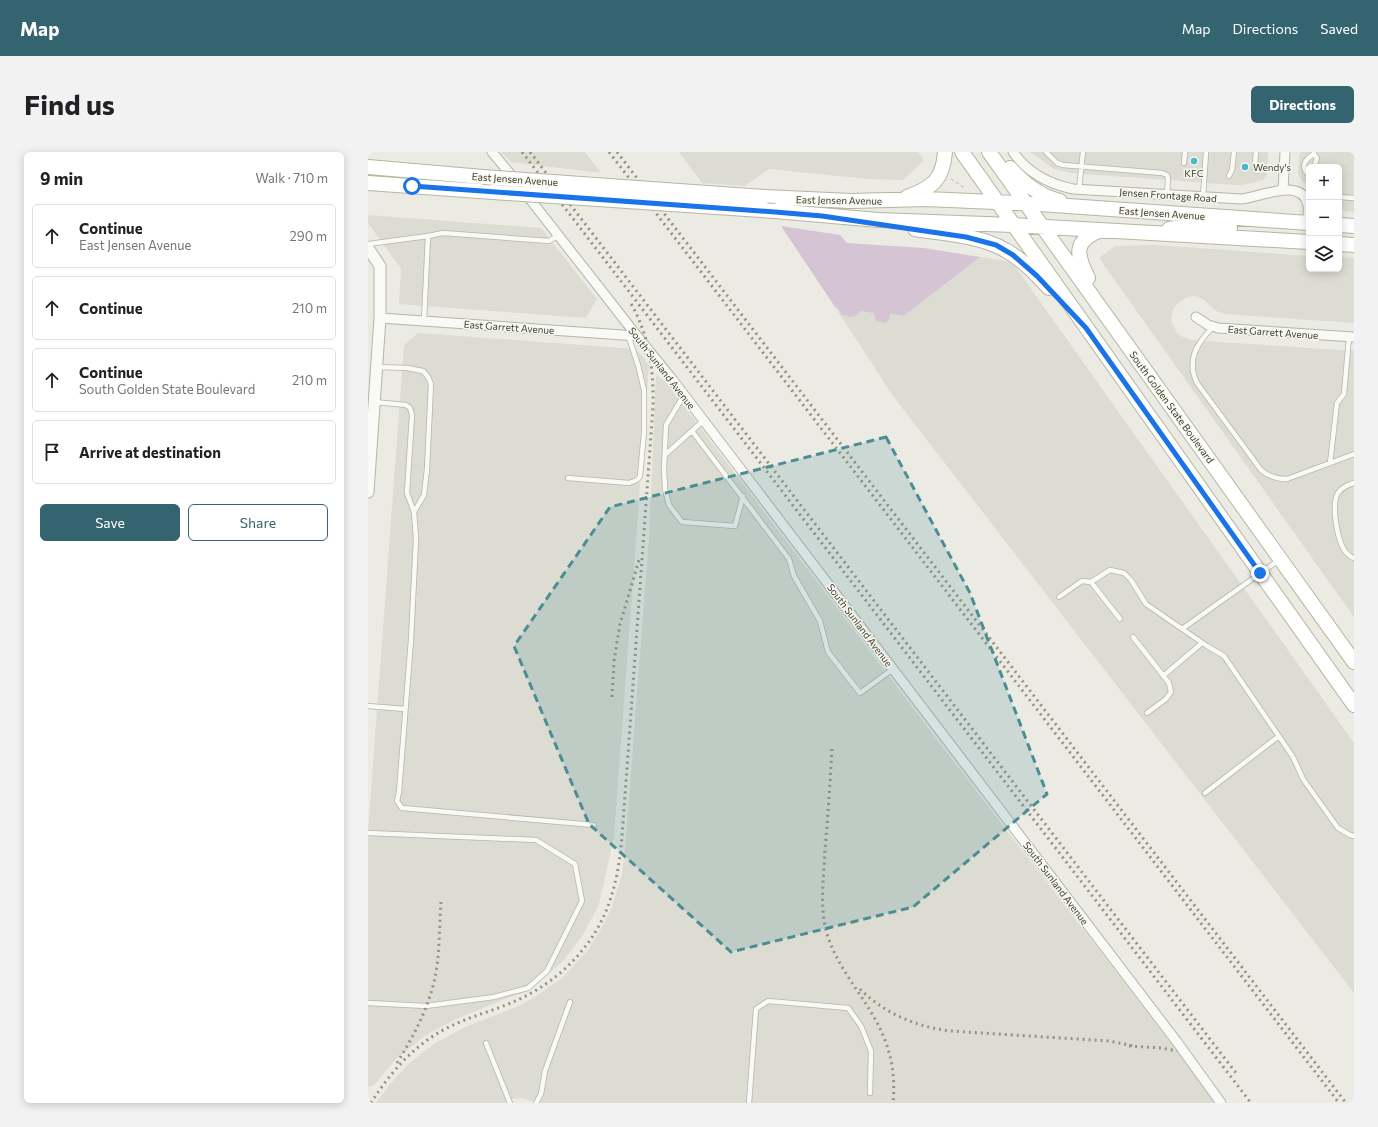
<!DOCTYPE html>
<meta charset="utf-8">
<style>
body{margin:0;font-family:Commissioner,sans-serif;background:#f2f2f2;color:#202124}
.controls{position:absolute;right:12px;top:12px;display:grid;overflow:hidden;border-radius:6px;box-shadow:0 2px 10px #0003}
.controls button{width:36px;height:36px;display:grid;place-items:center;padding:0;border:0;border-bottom:1px solid #e0e0e0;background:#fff;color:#202124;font:20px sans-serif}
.stop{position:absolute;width:12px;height:12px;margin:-9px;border:3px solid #1a73e8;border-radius:50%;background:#fff}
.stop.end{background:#1a73e8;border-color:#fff;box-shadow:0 1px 4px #0008}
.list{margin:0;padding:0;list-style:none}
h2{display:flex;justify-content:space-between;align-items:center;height:52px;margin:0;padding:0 16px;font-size:17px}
h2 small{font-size:13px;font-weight:400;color:#757577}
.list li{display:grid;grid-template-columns:26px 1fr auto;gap:12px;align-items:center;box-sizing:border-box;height:64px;margin:0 8px 8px;padding:0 8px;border:1px solid #e0e0e0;border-radius:6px}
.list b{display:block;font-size:15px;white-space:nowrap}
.list p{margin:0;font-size:13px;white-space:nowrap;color:#757577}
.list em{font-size:13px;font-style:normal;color:#757577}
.actions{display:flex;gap:8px;padding:12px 16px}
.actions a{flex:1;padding:9px 0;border:1px solid #346470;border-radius:6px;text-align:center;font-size:14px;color:#346470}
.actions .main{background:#346470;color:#fff}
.icon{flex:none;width:22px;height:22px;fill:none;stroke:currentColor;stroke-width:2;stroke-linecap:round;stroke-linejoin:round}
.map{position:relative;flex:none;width:986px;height:951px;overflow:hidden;border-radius:6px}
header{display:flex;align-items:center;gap:24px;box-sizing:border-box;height:56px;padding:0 20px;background:#346470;color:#fff}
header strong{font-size:19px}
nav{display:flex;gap:22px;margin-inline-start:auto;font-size:14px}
.intro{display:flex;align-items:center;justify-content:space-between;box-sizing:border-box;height:96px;padding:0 24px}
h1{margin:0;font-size:28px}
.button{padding:10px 18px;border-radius:6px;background:#346470;color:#fff;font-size:14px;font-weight:700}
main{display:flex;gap:24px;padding:0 24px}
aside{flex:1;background:#fff;border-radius:6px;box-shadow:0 2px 10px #0003}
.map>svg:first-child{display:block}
</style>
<header>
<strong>Map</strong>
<nav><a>Map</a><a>Directions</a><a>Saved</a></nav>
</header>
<div class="intro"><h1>Find us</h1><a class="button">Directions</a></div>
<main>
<aside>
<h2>9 min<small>Walk · 710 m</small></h2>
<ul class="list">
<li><svg class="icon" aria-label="ahead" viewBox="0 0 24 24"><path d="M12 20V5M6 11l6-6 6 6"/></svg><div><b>Continue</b><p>East Jensen Avenue</p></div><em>290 m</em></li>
<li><svg class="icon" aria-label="ahead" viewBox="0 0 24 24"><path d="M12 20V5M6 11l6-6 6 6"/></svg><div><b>Continue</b></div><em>210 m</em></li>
<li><svg class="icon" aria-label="ahead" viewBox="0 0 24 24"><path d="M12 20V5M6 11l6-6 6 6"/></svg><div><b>Continue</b><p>South Golden State Boulevard</p></div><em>210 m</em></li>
<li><svg class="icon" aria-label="arrive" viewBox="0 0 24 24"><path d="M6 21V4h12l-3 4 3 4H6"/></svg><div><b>Arrive at destination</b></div></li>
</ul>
<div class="actions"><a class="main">Save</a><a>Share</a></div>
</aside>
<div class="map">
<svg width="986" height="951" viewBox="0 0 986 951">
<rect width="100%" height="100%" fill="#ebebe4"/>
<path fill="#dddcd2" d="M133 0H217L233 21 143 10Z
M311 0H550L556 8 535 28 499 27 401 17 377 34 334 31Z
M662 0H900L899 23 895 28 876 33H866L703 21 686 17Z
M932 0H986V60L971 58V15H941V33L934 29 930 21Z
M0 63 173 76 229 147 218 166 31 152 33 117 0 71Z
M787 93 941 104V117H971V105L986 106V171L857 162 848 159 835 147 826 144 819 145 809 152 805 158 803 168 808 180 813 184 823 188 986 199V465L731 106 747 94Z
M612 105 644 110 986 591V841L525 244 467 155 536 164Z
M50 181 268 197 281 213 246 685 231 752 215 783 195 809 184 819 152 841 86 868 58 883 28 907 5 934H0V680L36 193Z
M288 223 297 229 570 589 817 910 850 951H169L155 946 144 947 137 951H8L19 936 32 921 44 909 66 892 97 875 146 856 162 848 193 827 220 798 233 777 243 757 254 722 258 686 281 385Z"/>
<path fill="#d5c5d4" d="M413 74 472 83 479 91 556 96 612 105 536 164 522 162V165L518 171 508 169 506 161 492 159 488 164 481 165 478 163H474L470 156 467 155Z"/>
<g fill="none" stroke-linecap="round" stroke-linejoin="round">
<g stroke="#b5b5a9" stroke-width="6">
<path id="service" d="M678 0 689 11 695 13 794 21 799 23 800 27 799 42
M888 0 887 13 889 19
M946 2 949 6 946 15
M816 11 817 0
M941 23C932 15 937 7 946 2V0
M861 24 864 18 866 0
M711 37 715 0
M835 45 838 0
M971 45 986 46
M0 92 60 84 75 81 181 89 191 83
M56 169 60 84
M845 175C829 191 818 208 829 231L893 318C901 325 909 327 919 327L986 302
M9 215 39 216 55 219 60 225 63 232 59 317 56 343 46 360
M316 243 298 273 296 317 297 337 301 353 314 370 367 374 375 344
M6 250 38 253 42 256 44 263 39 341 46 360 48 387 43 488 31 640 29 649 34 656 226 673
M324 279 421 407 426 424 452 469 460 500 492 541 525 517
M297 303 336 268
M962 311 969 251 976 242 981 185
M200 326 261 331C266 329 270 329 272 324L276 281V238L270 213 260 183
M986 331C980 333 974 335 970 341 963 352 969 384 975 396 977 400 982 405 986 406
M723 430 742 418 756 421 763 428 778 452 839 494 856 504 925 605 935 627 970 676 982 683 986 684
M691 445 714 429 723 430 752 467
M814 477 911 408
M765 485 801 531 803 540 798 547 779 561
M795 524 834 491
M0 554 37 557
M837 641 911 584
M0 681 168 688 207 712 214 749 179 819 160 836 126 845 58 854 0 851
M118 891 142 951
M168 951 173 942 177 919 202 850
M381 951 388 857 400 849 480 856 493 874 503 899 502 941"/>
</g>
<g stroke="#b5b5a9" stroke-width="11">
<path id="minor" d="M124 0 148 29
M645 0C659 20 681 32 705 37L873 47C890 46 934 24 940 53 941 59 940 65 939 71
M915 38 917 0
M158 42 269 184 304 227 809 890 853 951
M828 165 840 173 850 176 986 185
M12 166 269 184"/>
</g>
<g stroke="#b5b5a9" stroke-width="13">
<path id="tertiary" d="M0 96 12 114V166L0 340"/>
</g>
<g stroke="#b7b5a3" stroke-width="16">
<path id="primary" d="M594 0 986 553
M621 0 986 510
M0 15 115 25
M642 16C656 31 671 44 692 49
M0 31 125 40
M396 45 483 49 558 47 672 52 941 71
M539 45C564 36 575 28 577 0
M407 59 510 68 645 73 941 90
M971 73 986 74
M547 77C577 82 611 83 637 98 654 107 668 122 681 136
M801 77 820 73 862 76
M971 92 986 93
M720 126C708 102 705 89 733 78"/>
</g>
<path stroke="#cac9c1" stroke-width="1.5" stroke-dasharray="3 3" stroke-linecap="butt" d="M583 27 598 37"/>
<use href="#service" stroke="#f9f9f6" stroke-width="4.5"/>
<use href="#minor" stroke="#f9f9f6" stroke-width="9"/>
<use href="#tertiary" stroke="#f9f9f6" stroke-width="11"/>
<use href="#primary" stroke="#fff" stroke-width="14"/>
<path stroke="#95937d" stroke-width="3" stroke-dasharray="2 4" stroke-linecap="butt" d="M154 0 883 951
M162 0 868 921
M241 0 971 951
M249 0 978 951
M244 545 246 509 252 472 271 408
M464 597C462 630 460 664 457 697 456 725 451 754 459 782 471 821 503 851 517 888 525 909 527 929 525 951
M492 837C517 862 549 875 583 879L741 889 766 894
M761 894 793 896 809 899
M29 911C45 885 59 859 66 830 72 805 71 777 73 750
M3 951C23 919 49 890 83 874 103 864 125 859 145 850 192 830 230 791 244 742 250 723 252 704 254 685L285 255C286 218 281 182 262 150"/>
<g stroke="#b7b5a3" stroke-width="16" stroke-linecap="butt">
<path id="primary-bridge" d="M115 25 396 45
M125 40 407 59"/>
</g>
<use href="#primary-bridge" stroke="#fff" stroke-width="14"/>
</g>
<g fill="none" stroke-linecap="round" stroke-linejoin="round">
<path stroke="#1a73e8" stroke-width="5" d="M44 34 407 60 454 64 598 85 628 93 645 103 669 124 718 176 892 421"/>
</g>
<path fill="#4a8e94" fill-opacity="0.2" stroke="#4a8e94" stroke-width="3" stroke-dasharray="8 5" stroke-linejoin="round" d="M518 285 602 441 679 642 545 755 363 800 221 672 146 494 242 355Z"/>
<g fill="#4db7cc" stroke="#f8f8f3" stroke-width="1.5">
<circle cx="826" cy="9" r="4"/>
<circle cx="877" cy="15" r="4"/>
</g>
<g text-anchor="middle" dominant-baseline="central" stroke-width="3" stroke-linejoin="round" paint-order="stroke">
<g font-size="10" fill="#43422c" stroke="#f8f8f3" text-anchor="start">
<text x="885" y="15">Wendy's</text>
<text x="826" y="21" text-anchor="middle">KFC</text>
</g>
<g font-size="10" fill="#43422c" stroke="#f8f8f3">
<text transform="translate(147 27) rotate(4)">East Jensen Avenue</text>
<text transform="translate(800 43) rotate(4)">Jensen Frontage Road</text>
<text transform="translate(471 48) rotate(1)">East Jensen Avenue</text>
<text transform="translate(794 61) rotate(4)">East Jensen Avenue</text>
<text transform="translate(141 175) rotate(4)">East Garrett Avenue</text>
<text transform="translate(905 180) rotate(4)">East Garrett Avenue</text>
<text transform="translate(294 216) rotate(52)">South Sunland Avenue</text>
<text transform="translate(804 255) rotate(54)">South Golden State Boulevard</text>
<text transform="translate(492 473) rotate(53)">South Sunland Avenue</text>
<text transform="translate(688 731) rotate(53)">South Sunland Avenue</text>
</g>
</g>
</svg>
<div class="controls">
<button>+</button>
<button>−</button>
<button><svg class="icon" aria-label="layers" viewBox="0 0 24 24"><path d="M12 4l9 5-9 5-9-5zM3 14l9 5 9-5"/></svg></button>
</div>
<div class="stop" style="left:44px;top:34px"></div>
<div class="stop end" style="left:892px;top:421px"></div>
</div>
</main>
